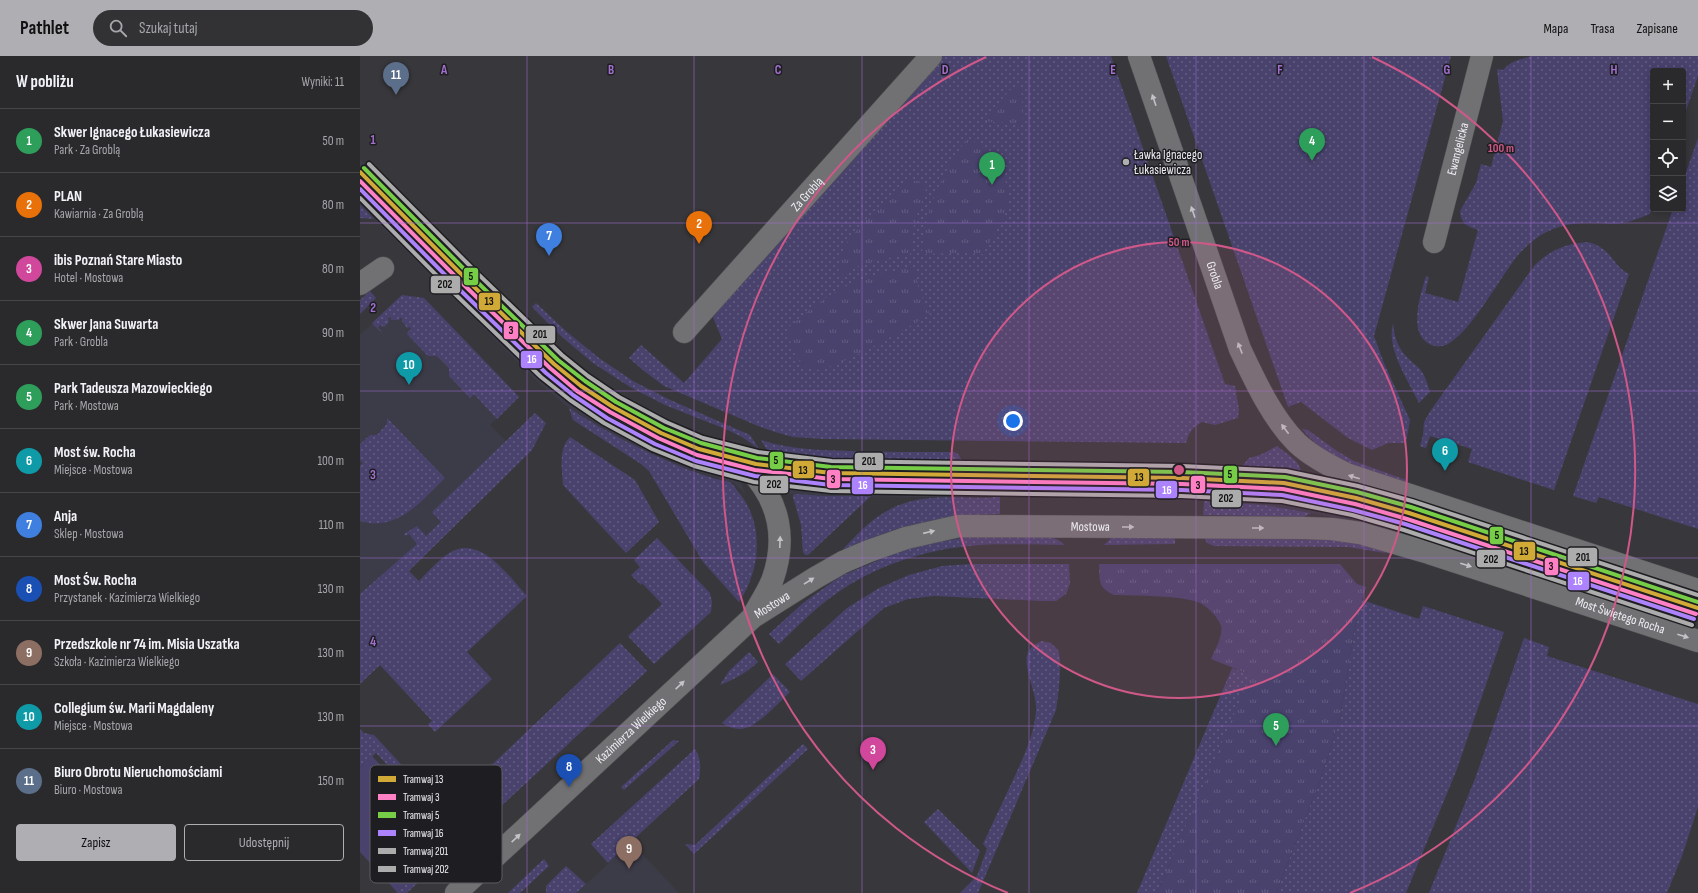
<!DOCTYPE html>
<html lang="pl">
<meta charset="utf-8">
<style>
body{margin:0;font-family:"Sofia Sans Condensed",sans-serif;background:#323235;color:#f1f3f6}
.controls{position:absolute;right:12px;top:12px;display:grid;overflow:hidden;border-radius:4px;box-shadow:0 2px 10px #0003}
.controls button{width:36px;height:36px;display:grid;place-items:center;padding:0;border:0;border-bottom:1px solid #464649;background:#2a2a2d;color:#f1f3f6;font:20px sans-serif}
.you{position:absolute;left:653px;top:365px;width:14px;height:14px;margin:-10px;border:3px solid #fff;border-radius:50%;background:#1a73e8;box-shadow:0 0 0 6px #1a73e833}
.badge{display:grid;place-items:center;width:26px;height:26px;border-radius:50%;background:#aeaeb3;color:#fff;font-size:13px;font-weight:700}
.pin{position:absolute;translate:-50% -33px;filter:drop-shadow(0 1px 2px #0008)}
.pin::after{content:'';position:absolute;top:21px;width:14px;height:12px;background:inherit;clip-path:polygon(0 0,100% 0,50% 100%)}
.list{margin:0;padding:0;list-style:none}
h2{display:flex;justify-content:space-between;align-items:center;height:52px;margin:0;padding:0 16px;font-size:17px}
h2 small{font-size:13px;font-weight:400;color:#a5a7aa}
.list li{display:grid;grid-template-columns:26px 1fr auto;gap:12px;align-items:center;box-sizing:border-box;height:64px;padding:0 16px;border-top:1px solid #464649}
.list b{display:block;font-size:15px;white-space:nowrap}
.list p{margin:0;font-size:13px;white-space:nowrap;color:#a5a7aa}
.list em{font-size:13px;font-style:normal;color:#a5a7aa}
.actions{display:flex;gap:8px;padding:12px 16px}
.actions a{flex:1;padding:9px 0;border:1px solid #aeaeb3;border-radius:4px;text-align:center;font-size:14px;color:#aeaeb3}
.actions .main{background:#aeaeb3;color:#111}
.icon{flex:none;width:22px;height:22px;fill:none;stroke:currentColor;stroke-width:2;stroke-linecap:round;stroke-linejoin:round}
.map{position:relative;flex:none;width:1338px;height:837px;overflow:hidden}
header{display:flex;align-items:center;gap:24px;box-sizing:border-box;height:56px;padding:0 20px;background:#aeaeb3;color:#111}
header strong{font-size:19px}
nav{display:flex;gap:22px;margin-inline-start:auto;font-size:14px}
.search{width:280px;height:36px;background:#323235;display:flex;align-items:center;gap:10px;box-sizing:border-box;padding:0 14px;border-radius:22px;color:#a5a7aa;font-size:15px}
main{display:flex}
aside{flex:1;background:#2a2a2d}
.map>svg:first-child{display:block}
</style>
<header>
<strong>Pathlet</strong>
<div class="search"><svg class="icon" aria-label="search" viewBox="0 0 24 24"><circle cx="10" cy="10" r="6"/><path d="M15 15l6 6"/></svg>Szukaj tutaj</div>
<nav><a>Mapa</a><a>Trasa</a><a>Zapisane</a></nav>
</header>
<main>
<aside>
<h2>W pobliżu<small>Wyniki: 11</small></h2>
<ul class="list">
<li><span class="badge" style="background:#2e9e5b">1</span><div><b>Skwer Ignacego Łukasiewicza</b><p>Park · Za Groblą</p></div><em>50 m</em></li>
<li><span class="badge" style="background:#e8710a">2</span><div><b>PLAN</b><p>Kawiarnia · Za Groblą</p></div><em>80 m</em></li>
<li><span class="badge" style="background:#d1479c">3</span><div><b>ibis Poznań Stare Miasto</b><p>Hotel · Mostowa</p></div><em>80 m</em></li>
<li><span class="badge" style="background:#2e9e5b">4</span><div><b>Skwer Jana Suwarta</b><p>Park · Grobla</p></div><em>90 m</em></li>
<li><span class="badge" style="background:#2e9e5b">5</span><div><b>Park Tadeusza Mazowieckiego</b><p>Park · Mostowa</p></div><em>90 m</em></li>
<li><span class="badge" style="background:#0f9aa8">6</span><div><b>Most św. Rocha</b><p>Miejsce · Mostowa</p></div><em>100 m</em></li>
<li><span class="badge" style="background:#3f7fe0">7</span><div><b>Anja</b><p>Sklep · Mostowa</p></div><em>110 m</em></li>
<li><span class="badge" style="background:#1a4fb4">8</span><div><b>Most Św. Rocha</b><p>Przystanek · Kazimierza Wielkiego</p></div><em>130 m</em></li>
<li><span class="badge" style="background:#8d6e63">9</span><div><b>Przedszkole nr 74 im. Misia Uszatka</b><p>Szkoła · Kazimierza Wielkiego</p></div><em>130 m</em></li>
<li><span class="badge" style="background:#0f9aa8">10</span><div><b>Collegium św. Marii Magdaleny</b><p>Miejsce · Mostowa</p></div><em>130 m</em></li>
<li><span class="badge" style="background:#5c6f8a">11</span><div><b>Biuro Obrotu Nieruchomościami</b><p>Biuro · Mostowa</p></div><em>150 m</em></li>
</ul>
<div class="actions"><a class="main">Zapisz</a><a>Udostępnij</a></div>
</aside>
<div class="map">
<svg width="1338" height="837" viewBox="0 0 1338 837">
<defs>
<pattern id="grass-dots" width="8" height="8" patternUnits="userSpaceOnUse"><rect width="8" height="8" fill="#48426d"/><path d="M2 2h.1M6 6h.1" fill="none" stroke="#635e82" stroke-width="1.8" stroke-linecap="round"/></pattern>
<pattern id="park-tufts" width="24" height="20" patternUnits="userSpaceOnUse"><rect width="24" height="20" fill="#48426d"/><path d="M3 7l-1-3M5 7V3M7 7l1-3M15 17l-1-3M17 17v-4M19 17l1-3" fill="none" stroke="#635e82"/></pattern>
</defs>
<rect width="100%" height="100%" fill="#38383c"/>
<path fill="#3c3b48" d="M0 103 159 264 192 295 224 321 264 348 299 366 341 384 373 401 385 438 374 427 325 412 267 386 209 352 178 326 0 149Z
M42 239 64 242 159 341 130 369 158 397 44 501 0 538V279Z
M402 399 430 404 493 409 786 414 834 413 910 418 942 422 993 432 1015 438 1081 459 1071 489 973 461 904 449 785 442 640 440 630 442 464 440 430 438 419 416 408 403Z
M271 786 319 837H216L235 820Z"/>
<path fill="url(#grass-dots)" d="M583 0H751L865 328 875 330 879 353 878 362 855 369 842 366C832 372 829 376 826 387L463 383 433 381 415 376 398 370 304 330 284 315 269 302 281 289 324 327 362 283 352 259Z
M806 0H1091L1014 280 1024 307 1050 364 1046 387H1028L1012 394 988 382 941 346 928 351Z
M1171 0H1338V20L1323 63V15H1293V149L1290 158C1278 163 1267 167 1255 168 1249 168 1243 167 1237 167 1217 166 1198 169 1181 179 1172 185 1165 191 1158 199 1141 220 1109 279 1086 289 1078 292 1070 290 1064 284 1050 270 1061 237 1066 220L1069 221 1065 237 1098 246 1118 174C1107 170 1101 168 1100 155L1116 127 1121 108 1131 111 1143 65 1137 13 1143 14C1151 4 1160 4 1171 0Z
M1338 82V473L1239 441 1236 447 1213 440 1313 153H1323V125Z
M0 149 14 163 0 162Z
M1227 186C1252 191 1252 210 1269 218L1194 434 1108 406 1112 393 1070 380 1066 392 1060 390 1063 379 1064 366 1071 354 1174 210C1190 194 1205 188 1227 186Z
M10 235 16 242 0 258V244Z
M42 239 64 242 159 341 137 363 114 338 110 342 89 320V312L77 300H68L47 278 48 275 51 274 50 271 47 272 42 265V262H40L39 264H31V261L28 262 29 266 24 271 20 269 18 272 21 274 22 277 12 267Z
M176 247 207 276 239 302 273 325 308 343 390 379 399 393 382 381 368 374 305 349 270 331 233 307 202 281 172 251Z
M1033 267C1034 282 1039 295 1051 305 1055 309 1059 311 1062 316 1066 322 1068 330 1070 336L1059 347C1048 324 1026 293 1033 267Z
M209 352C245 375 282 395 322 411 333 416 345 419 356 423 361 424 367 424 371 427 374 429 377 435 380 438 405 470 400 515 379 546L343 506 289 415 281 408 213 364Z
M175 357 186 367 172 394 49 515 59 525C68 516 77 505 88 498 119 476 149 521 167 540L107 596 132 623 75 676 68 668 72 665 20 609 0 628V538L57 488 49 478 45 480 44 478 57 470 66 480 81 466 72 456Z
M27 362 85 422C61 445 38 476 0 465V410L3 407 0 404V388L10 379H17L27 368Z
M942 373 948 374 977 395 994 405 1046 424 1045 428C1006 415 969 406 942 373Z
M210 381 275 424 299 466 266 497 203 429C202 413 198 393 210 381Z
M401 384C430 394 459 394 489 395 524 396 559 396 594 396L598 398 603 406C538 406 473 407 409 397Z
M917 390C928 399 943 406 942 422L878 415 889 402 900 399Z
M436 438 464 440H511L448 499H445L443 496 441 469 433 441V439Z
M640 440V458C606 459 573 463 540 472 520 478 502 487 483 495V493C495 481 507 467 522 458 555 436 593 442 630 442Z
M844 445 904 449 951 457 944 461 843 459Z
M685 478 698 484 705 489C674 489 641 487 610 490 562 494 513 511 474 539 454 553 437 571 419 588L409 578 443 547 481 520 550 491 612 480Z
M757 480 815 481V488L744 489 751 482Z
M297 482 350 537 352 546 351 556 294 608 268 580 302 548 282 527 281 529 271 519 280 511 274 504Z
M844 482 988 484 1026 495 1025 497 988 491 854 490 847 487Z
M612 508H709L710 528 706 538 696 545H681L574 540 548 543 524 552 441 625 425 608 487 552 519 532 549 519 582 510Z
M1002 544 1059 563 1063 550 1144 576 1097 713 1046 837H916L962 719 980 662 996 565Z
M1164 582 1189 591 1187 600 1338 648V751L1322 800 1307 837H1069L1116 720Z
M682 585 691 587C693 589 696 592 698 594 703 605 698 642 696 654L618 837H600L617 820 627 793 623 788C633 767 643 745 653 724 663 702 674 680 676 655 678 630 650 596 682 585Z
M260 587 287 615 124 766 100 739Z
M389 596 398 606C386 617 375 623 360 629L369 615Z
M872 612 892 619 797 837H777Z
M413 618 430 636C418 647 396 673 380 673 373 673 367 670 362 667Z
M0 673 4 677 14 679 107 780 47 837H36L95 781 16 697 0 712Z
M313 684 319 685 264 734 261 731Z
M443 688 448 693 334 798 325 788 335 789Z
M335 693C341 703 341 711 339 723L248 807 231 788Z
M578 753 620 795 612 817 564 766Z
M184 803 189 810 160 837H148Z
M206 810 226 828 216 837H186V830Z"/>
<path fill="url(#park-tufts)" d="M659 28 662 41 663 68 622 65 650 34Z
M607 82C630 92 644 108 647 133 647 136 649 141 648 145 646 162 631 184 623 198L604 197 562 198C564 152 582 119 607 82Z
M549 125H556L568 128 554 168 550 199C526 202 499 206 479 221 478 211 479 203 483 194 491 176 532 136 549 125Z
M555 212 559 235 570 258C551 270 474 315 455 314 437 313 428 286 429 271 470 235 500 217 555 212Z
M739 508H980L997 528 1006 531 996 565 980 662 962 719 916 837H797L891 619 851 603C855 594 863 580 861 570 858 561 848 551 840 547 823 539 774 540 754 539 737 531 740 525 739 508Z"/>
<path fill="#48426d" d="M12 700 92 785 37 836 0 796V712Z"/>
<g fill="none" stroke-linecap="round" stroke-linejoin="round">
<g stroke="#565659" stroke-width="23">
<g id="minor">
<path id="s1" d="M779 0 880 293C895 325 912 362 937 387 951 400 969 409 986 418L1338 534"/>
<path id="s2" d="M1074 186 1122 0"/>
<path d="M0 228 23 212"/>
<path id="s3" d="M324 276 571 0"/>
</g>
</g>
<g stroke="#565659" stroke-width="23">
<g id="tertiary">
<path d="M0 124 177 302C214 333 253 363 298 383 327 396 360 404 390 414 420 446 427 484 412 525 407 537 399 549 393 560"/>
<path id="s4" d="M96 837 393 561 455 522 483 506 509 495 546 482 599 470 944 472 972 473 1000 477 1069 497 1338 585"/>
</g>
</g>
<use href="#minor" stroke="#717174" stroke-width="22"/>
<use href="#tertiary" stroke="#717174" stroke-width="22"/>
<g stroke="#1e1e22" stroke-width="7">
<path id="tram-1" d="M0 116 108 225 194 308 221 330 253 351 301 377 339 393 396 408 471 417 822 422 924 427 996 442 1049 457 1338 552"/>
</g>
<g stroke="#1e1e22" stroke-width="7">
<path id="tram-2" d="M0 125 104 229 190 312 217 335 250 356 298 382 337 399 395 414 471 423 822 428 923 433 995 448 1047 463 1336 558"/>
</g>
<g stroke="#1e1e22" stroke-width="7">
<path id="tram-3" d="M4 112 112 221 198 304 225 325 256 346 304 372 341 387 397 402 471 411 822 416 925 421 997 436 1051 451 1338 546"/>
</g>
<g stroke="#1e1e22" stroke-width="7">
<path id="tram-4" d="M0 133 100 234 186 317 213 339 247 362 295 388 336 405 395 420 471 429 822 434 922 439 993 454 1045 468 1334 563"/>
</g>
<g stroke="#1e1e22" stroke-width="7">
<path id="tram-5" d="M9 108 116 216 202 299 228 320 259 341 306 366 343 382 398 396 472 405 822 410 926 415 998 430 1052 445 1338 539"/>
</g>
<g stroke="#1e1e22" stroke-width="7">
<path id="tram-6" d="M0 142 95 238 181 321 210 344 244 367 292 393 334 410 394 426 471 435 821 440 922 445 992 459 1044 474 1332 569"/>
</g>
<use href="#tram-1" stroke="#d0a937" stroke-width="4"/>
<use href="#tram-2" stroke="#ff80c4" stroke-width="4"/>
<use href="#tram-3" stroke="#76ce47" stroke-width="4"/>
<use href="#tram-4" stroke="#ad82fd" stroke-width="4"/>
<use href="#tram-5" stroke="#acacac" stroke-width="4"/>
<use href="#tram-6" stroke="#acacac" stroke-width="4"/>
</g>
<defs><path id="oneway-solid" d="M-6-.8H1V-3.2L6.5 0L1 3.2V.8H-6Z"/></defs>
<g fill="#c2c2c7">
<use href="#oneway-solid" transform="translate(794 44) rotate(-109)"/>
<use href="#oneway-solid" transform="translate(833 156) rotate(-109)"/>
<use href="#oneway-solid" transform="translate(880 292) rotate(-111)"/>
<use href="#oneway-solid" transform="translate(925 373) rotate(-127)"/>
<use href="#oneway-solid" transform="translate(994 421) rotate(-162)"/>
<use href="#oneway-solid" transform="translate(768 471)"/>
<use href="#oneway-solid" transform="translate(898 472)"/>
<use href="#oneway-solid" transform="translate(569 476) rotate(-13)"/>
<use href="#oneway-solid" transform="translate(420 486) rotate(-88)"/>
<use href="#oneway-solid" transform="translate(1106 509) rotate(18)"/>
<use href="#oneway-solid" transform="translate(449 525) rotate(-32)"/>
<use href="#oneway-solid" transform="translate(1323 580) rotate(18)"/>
<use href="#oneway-solid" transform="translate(320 629) rotate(-43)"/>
<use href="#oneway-solid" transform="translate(156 782) rotate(-43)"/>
</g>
<path fill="none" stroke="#a370d1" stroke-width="1" stroke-opacity="0.55" d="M167 0V837M334 0V837M502 0V837M669 0V837M836 0V837M1004 0V837M1171 0V837M0 167H1338M0 335H1338M0 502H1338M0 670H1338"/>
<circle cx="819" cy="414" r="228" fill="#cf5889" fill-opacity=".12"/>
<g fill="none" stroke="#cf5889" stroke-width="2">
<circle cx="819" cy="414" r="228"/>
<path d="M648 837A456 456 0 0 1 626 1M1012 1A456 456 0 0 1 990 837"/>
</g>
<circle fill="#aeaeb3" stroke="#1e1e22" stroke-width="1.5" cx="766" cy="106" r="4"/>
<g text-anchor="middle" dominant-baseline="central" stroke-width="3" stroke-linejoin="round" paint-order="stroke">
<g font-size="13" fill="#eeedf3" stroke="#1e1e22">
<text stroke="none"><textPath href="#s2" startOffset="96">Ewangelicka</textPath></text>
<text stroke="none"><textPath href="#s3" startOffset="185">Za Groblą</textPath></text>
<text stroke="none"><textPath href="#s1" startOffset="232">Grobla</textPath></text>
<text stroke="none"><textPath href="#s4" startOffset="764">Mostowa</textPath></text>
<text stroke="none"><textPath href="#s4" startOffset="428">Mostowa</textPath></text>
<text stroke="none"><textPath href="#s4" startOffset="1307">Most Świętego Rocha</textPath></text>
<text stroke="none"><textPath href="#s4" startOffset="239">Kazimierza Wielkiego</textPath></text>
</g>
<g font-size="13" fill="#eeedf3" stroke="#1e1e22" text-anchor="start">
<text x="774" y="99">Ławka Ignacego<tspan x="774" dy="15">Łukasiewicza</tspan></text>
</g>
</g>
<rect x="10" y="709" width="132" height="118" rx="6" fill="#1e1e22" stroke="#5c5c61" stroke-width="1"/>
<rect x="18" y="720" width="18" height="6" fill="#d0a937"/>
<rect x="18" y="738" width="18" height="6" fill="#ff80c4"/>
<rect x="18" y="756" width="18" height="6" fill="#76ce47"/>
<rect x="18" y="774" width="18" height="6" fill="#ad82fd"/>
<rect x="18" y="792" width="18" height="6" fill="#acacac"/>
<rect x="18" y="810" width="18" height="6" fill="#acacac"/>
<g font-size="11" fill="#eeedf3">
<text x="43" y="727">Tramwaj 13</text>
<text x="43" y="745">Tramwaj 3</text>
<text x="43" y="763">Tramwaj 5</text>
<text x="43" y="781">Tramwaj 16</text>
<text x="43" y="799">Tramwaj 201</text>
<text x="43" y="817">Tramwaj 202</text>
</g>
<g font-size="13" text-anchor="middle" font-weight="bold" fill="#a370d1" stroke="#1e1e22" stroke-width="3" stroke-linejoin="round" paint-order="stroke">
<text x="84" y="18">A</text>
<text x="251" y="18">B</text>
<text x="418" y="18">C</text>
<text x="585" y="18">D</text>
<text x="753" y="18">E</text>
<text x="920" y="18">F</text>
<text x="1087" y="18">G</text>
<text x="1254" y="18">H</text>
<text x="13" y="88">1</text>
<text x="13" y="256">2</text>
<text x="13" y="423">3</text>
<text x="13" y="590">4</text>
</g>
<circle cx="819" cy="414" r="6" fill="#cf5889" stroke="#1e1e22" stroke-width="2"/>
<g font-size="12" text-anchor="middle" font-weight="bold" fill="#cf5889" stroke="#1e1e22" stroke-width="3" stroke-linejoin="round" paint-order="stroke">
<text x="1141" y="96">100 m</text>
<text x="819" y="190">50 m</text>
</g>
<g stroke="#1e1e22" stroke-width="1.5">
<rect x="103" y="211" width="16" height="19" rx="4" fill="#76ce47"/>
<rect x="70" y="219" width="31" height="19" rx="4" fill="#acacac"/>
<rect x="118" y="236" width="23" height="19" rx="4" fill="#d0a937"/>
<rect x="143" y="265" width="16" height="19" rx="4" fill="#ff80c4"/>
<rect x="165" y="269" width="31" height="19" rx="4" fill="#acacac"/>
<rect x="160" y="294" width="23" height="19" rx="4" fill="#ad82fd"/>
<rect x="409" y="395" width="15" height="19" rx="4" fill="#76ce47"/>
<rect x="494" y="396" width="30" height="19" rx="4" fill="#acacac"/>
<rect x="432" y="404" width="23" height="19" rx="4" fill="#d0a937"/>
<rect x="863" y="409" width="15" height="19" rx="4" fill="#76ce47"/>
<rect x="767" y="412" width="23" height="19" rx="4" fill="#d0a937"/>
<rect x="466" y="413" width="15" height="20" rx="4" fill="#ff80c4"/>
<rect x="399" y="419" width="30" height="19" rx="4" fill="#acacac"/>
<rect x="830" y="419" width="16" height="19" rx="4" fill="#ff80c4"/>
<rect x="491" y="420" width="23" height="19" rx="4" fill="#ad82fd"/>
<rect x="795" y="424" width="23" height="19" rx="4" fill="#ad82fd"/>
<rect x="851" y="433" width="31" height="19" rx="4" fill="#acacac"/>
<rect x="1129" y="470" width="15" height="19" rx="4" fill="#76ce47"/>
<rect x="1153" y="485" width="23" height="20" rx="4" fill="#d0a937"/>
<rect x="1207" y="491" width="31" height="20" rx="4" fill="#acacac"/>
<rect x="1116" y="493" width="30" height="19" rx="4" fill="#acacac"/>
<rect x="1184" y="501" width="15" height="19" rx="4" fill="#ff80c4"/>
<rect x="1207" y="515" width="23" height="20" rx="4" fill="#ad82fd"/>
</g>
<g font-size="11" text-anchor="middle" font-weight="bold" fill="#fff">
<text x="172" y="307">16</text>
<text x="503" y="433">16</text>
<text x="807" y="438">16</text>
<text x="1218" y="529">16</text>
</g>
<g font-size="11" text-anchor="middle" font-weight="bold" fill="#111">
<text x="111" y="224">5</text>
<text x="85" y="232">202</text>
<text x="129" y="249">13</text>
<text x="151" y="278">3</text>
<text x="180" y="282">201</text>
<text x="416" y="408">5</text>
<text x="509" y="409">201</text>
<text x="443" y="418">13</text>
<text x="870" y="422">5</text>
<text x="779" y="425">13</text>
<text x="473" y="427">3</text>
<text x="414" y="432">202</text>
<text x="838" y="433">3</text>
<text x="866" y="446">202</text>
<text x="1137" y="483">5</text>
<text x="1164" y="499">13</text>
<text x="1223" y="505">201</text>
<text x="1131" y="507">202</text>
<text x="1191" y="514">3</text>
</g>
</svg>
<div class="controls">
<button>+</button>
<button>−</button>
<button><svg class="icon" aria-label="locate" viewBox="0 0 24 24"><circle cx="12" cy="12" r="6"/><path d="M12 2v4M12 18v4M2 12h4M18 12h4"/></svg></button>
<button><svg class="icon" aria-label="layers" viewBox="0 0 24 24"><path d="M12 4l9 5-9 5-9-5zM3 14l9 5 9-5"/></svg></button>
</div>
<div class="you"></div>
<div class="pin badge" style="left:632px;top:129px;background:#2e9e5b">1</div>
<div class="pin badge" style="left:339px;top:188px;background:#e8710a">2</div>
<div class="pin badge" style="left:513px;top:714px;background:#d1479c">3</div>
<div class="pin badge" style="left:952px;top:105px;background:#2e9e5b">4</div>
<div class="pin badge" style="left:916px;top:690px;background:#2e9e5b">5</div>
<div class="pin badge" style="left:1085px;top:415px;background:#0f9aa8">6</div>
<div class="pin badge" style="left:189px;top:200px;background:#3f7fe0">7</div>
<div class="pin badge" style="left:209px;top:731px;background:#1a4fb4">8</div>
<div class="pin badge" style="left:269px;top:813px;background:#8d6e63">9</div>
<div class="pin badge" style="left:49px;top:329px;background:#0f9aa8">10</div>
<div class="pin badge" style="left:36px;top:39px;background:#5c6f8a">11</div>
</div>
</main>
